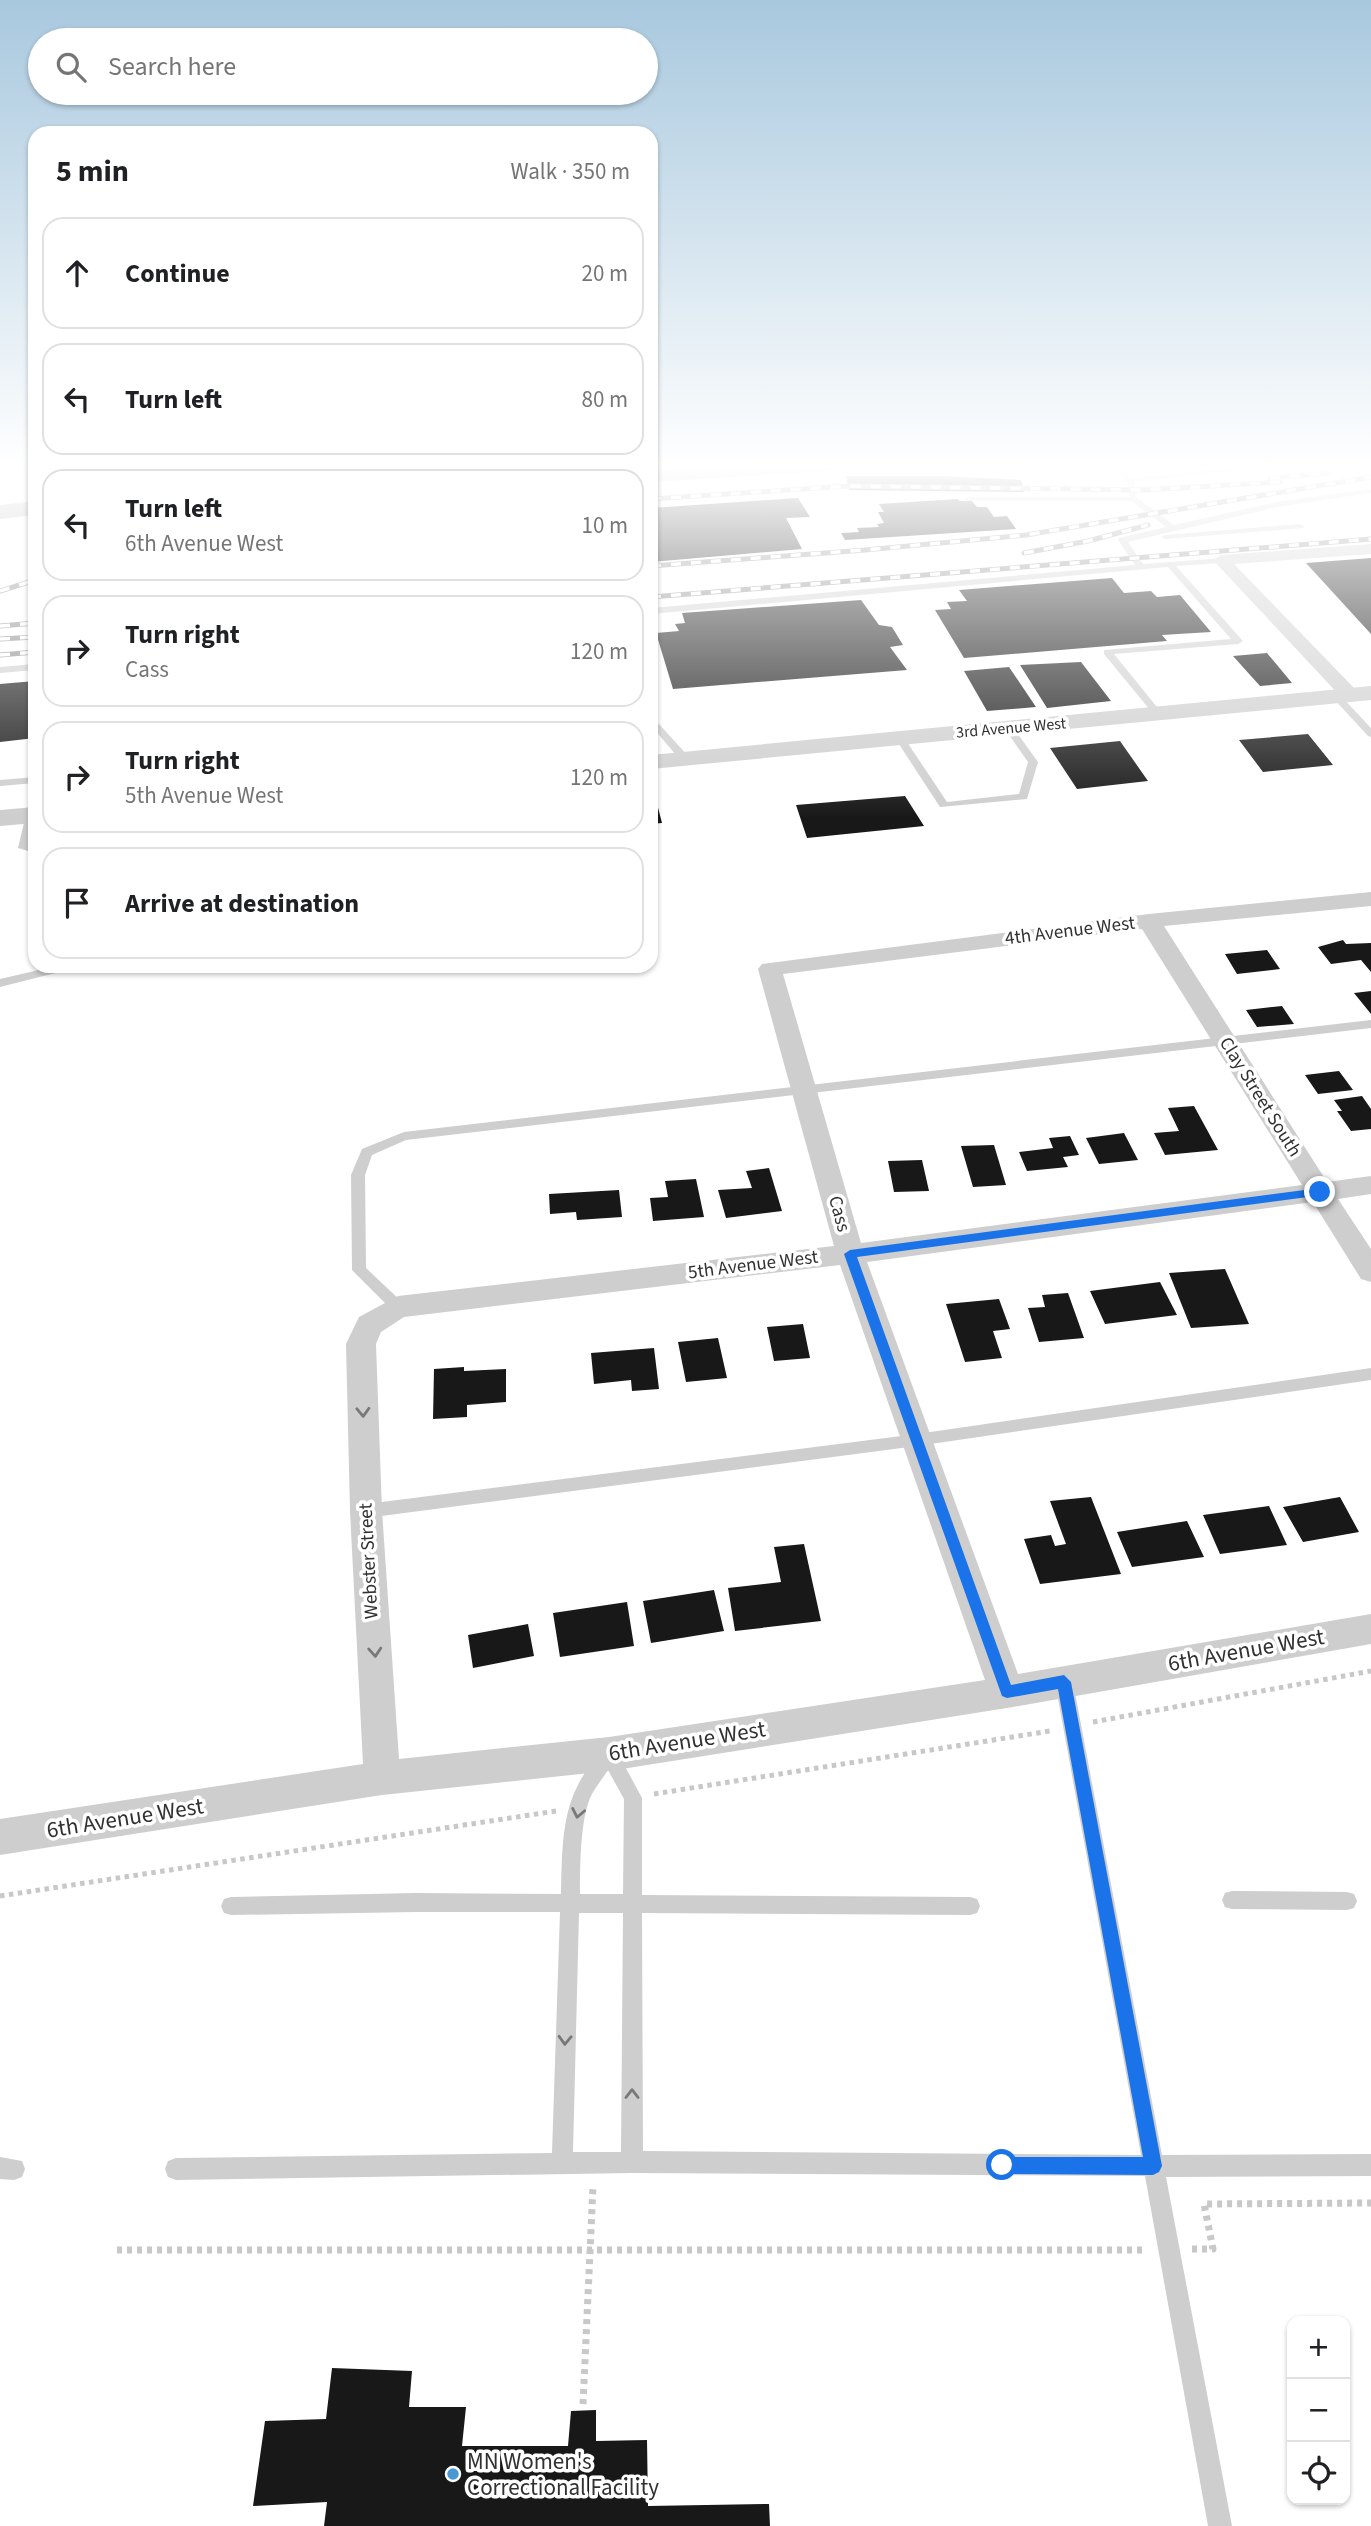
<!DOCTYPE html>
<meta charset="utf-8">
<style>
body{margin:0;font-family:"Source Sans 3",sans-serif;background:#f2f2f2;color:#202124}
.controls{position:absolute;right:21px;bottom:21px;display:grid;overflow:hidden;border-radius:14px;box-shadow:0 2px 5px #0004}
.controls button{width:63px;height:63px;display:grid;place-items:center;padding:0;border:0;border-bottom:2px solid #e0e0e0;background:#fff;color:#202124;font:35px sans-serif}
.stop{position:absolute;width:21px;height:21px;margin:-16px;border:5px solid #1a73e8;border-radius:50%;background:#fff}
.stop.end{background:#1a73e8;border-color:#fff;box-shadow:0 2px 7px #0008}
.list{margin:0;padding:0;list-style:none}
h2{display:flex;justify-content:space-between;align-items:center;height:91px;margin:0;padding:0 28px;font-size:30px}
h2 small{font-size:23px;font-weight:400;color:#757577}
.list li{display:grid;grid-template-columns:46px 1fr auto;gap:21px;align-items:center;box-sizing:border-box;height:112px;margin:0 14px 14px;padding:0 14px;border:2px solid #e0e0e0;border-radius:21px}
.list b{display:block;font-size:26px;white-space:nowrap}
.list p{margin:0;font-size:23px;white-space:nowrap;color:#757577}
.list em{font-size:23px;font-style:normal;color:#757577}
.icon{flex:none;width:38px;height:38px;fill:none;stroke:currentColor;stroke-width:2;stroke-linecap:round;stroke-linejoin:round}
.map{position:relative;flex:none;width:1371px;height:2526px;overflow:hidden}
.search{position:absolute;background:#fff;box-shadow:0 2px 5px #0004;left:28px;top:28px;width:630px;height:77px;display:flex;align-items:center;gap:18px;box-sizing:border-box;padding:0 24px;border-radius:38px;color:#757577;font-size:26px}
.panel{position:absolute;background:#fff;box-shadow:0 2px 5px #0004;left:28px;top:126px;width:630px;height:847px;border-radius:21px}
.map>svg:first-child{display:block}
</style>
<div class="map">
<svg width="1371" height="2526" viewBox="0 0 1371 2526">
<rect width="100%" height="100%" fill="#fff"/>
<path fill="#181818" d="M846 476H943L1021 480 1024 489 1023 492 849 490Z
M798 498 810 517 786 518 802 549 651 562V508Z
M958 499 960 501H972L977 507H987L994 517 1007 516 1016 529 845 540 841 533 859 532 857 528 879 527 877 524 884 523 878 512H884L879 504Z
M1371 558V634L1306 563Z
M1112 578 1124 593 1151 591 1157 597 1180 595 1211 632 1162 635 1167 641 964 658 935 610 951 609 947 602 967 601 959 590Z
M861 600 879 625 892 627 903 645 890 647 907 670 673 689 656 633 679 631 675 624 685 623 682 613Z
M1267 653 1292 683 1260 686 1233 656Z
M1081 662 1111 701 1047 708 1020 665Z
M1009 667 1036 707 987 711 964 671Z
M35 681V738L0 742V684Z
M1308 734 1333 765 1263 772 1239 740Z
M1120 741 1148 781 1077 789 1050 748Z
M651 796H655L662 823 651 824Z
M905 796 924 826 807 838 796 805Z
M1343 940 1346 944 1371 943V972L1361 960 1331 964 1318 947Z
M1267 950 1280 969 1237 974 1225 954Z
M1371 991V1014L1354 993Z
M1282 1006 1294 1024 1257 1027 1246 1010Z
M1339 1071 1353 1090 1318 1094 1305 1075Z
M1362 1096 1371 1109V1129L1351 1131 1337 1111H1342L1334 1100Z
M1194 1106 1218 1150 1165 1155 1154 1133 1179 1131 1168 1108Z
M1124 1133 1138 1160 1099 1164 1086 1138Z
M1070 1136 1079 1155 1063 1157 1068 1167 1027 1171 1019 1152 1053 1148 1049 1138Z
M994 1145 1006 1185 973 1187 961 1146Z
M922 1160 929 1191 894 1192 888 1161Z
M769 1168 782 1211 726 1218 718 1190 752 1188 746 1171Z
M696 1179 704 1217 653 1221 650 1198 668 1197 665 1181Z
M619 1190 622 1217 577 1220 576 1212 550 1214 549 1194Z
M1225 1269 1249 1324 1191 1328 1169 1273Z
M1160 1282 1177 1315 1105 1324 1090 1291Z
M1068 1293 1084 1338 1039 1342 1028 1308 1045 1307 1042 1295Z
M999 1299 1010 1329 993 1331 1002 1358 965 1362 946 1304Z
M803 1324 810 1358 774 1361 767 1327Z
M718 1338 727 1378 686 1382 678 1342Z
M654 1348 659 1389 632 1391 631 1380 594 1384 591 1353Z
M464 1367V1371L506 1369V1402L467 1405V1417L433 1419 434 1369Z
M1091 1497 1121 1574 1040 1584 1024 1539 1051 1535 1055 1546 1066 1544 1050 1501Z
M1340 1497 1359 1532 1303 1542 1283 1507Z
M1269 1506 1287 1545 1220 1554 1203 1515Z
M1187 1521 1204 1557 1132 1567 1117 1532Z
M804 1544 821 1621 735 1631 728 1588 781 1582 774 1547Z
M714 1590 724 1631 651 1643 643 1601Z
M627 1602 634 1646 560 1657 553 1613Z
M528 1624 534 1656 473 1668 468 1635Z
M332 2368 412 2371 409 2407H466L462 2446H568L571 2411 596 2410V2441L647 2440 648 2506 769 2504 770 2526H324L327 2502 253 2506 265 2421 326 2419Z"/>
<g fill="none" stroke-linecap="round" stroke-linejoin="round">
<path stroke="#c8c8c8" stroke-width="5" stroke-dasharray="4.5 4.5" stroke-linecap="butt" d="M1093 1722 1371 1671
M654 1794 1050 1731
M0 1896 556 1811"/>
<path stroke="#c8c8c8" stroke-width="7" stroke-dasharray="5 5" stroke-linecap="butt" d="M1192 2249H1213L1204 2204 1371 2203
M117 2250H1145
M583 2404 593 2186"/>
<path fill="#cecece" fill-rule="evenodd" d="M1114 465H1122L1131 478 1255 465H1279L1275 467 1134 482 1137 498 1174 525 1277 502 1371 489V493L1277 507 1128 542 1143 564 1224 558 1225 560 1221 563 1176 566 1243 641 1238 644 1114 654 1161 712 1163 714 1158 717 1155 716 1104 654V650L1231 639 1168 567 651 614V608L1135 565 1118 540 1119 538 1166 527 1131 501H968L964 499 968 497H1129L1128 485Z
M1300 524 1304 526 1303 528 1165 539 1161 537 1165 535Z
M35 664V670L0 673V667Z
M1337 694 1340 695 1371 728V737L1368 736 1334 699 1332 697Z
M656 723 659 724 689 757V761H681L654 729 651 730V724Z
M1006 726H1012L1038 762 1027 799 940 807 895 738 903 736 947 802 1019 794 1028 762 1004 728Z
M35 777V783L0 786V780Z
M35 794V819L29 846 35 847V853L18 848 30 797Z
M56 966H77L75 968 0 987V979Z
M1371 1020V1028L406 1140 372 1155 365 1175 366 1268 403 1303 405 1307 403 1311H393L352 1270 351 1175 362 1149 404 1132Z
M1371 1368V1380L917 1446 366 1518 360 1516 358 1511 360 1506 366 1504 917 1434Z
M1064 1674 1070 1677 1073 1682 1162 2155 1371 2154V2176L1166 2177 1232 2526H1208L1145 2176 632 2173 176 2180 168 2177 165 2169 168 2161 176 2158 552 2153 560 1912H416L231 1915 224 1913 221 1906 224 1899 231 1897 416 1893 561 1894C562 1858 561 1817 578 1785 584 1772 594 1760 603 1748L609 1746 615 1748 642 1798V1895L970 1897 977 1899 980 1906 977 1913 970 1915 642 1913 643 2151 1141 2155 1055 1682 1058 1677ZM608 1770 624 1799 623 1894H580C580 1867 580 1816 592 1794 597 1785 603 1778 608 1770ZM579 1913H623L621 2152H573Z
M1232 1891 1347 1892 1354 1894 1357 1901 1354 1908 1347 1910 1232 1909 1225 1907 1222 1900 1225 1893Z
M0 2157 22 2161 25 2169 22 2177 14 2180 0 2179Z"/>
<path fill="#cecece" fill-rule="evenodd" d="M1371 544V554L1234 564 1357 691 1359 695 1357 699H1343L1213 560 1221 555Z
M1371 892V906L1164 926 1327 1182 1371 1176V1194L1338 1199 1371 1249V1282L1361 1279 1313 1202 867 1262 1018 1674 1371 1614V1644L1007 1708 609 1771 382 1795 0 1855V1819L363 1764 350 1511 346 1344 359 1317 398 1296 834 1246 758 969 762 964 1149 914ZM1142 929 1302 1185 861 1243 783 974ZM840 1265 985 1680 609 1737 399 1759 382 1511 376 1344 381 1332 404 1317Z"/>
<path fill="#cecece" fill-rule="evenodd" d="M1371 686V700L651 769V755Z
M35 807V823L0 826V810Z"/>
<path fill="#a9a9a9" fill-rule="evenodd" d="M731 465H840L837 469 830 471 651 482V470Z
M35 501V515L0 519V505Z"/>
<g stroke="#868686" stroke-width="5">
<path id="rail" d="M1270 478 1329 473
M651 499 848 486 1144 490 1280 482
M1024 553 1088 541 1148 525
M651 566 865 550 1026 535 1371 477
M0 591 35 580
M651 597 1371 539
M0 626 35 623
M0 639 35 637
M0 655 35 652"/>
</g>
<use href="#rail" stroke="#fff" stroke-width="3.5" stroke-dasharray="10" stroke-linecap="butt"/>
</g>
<defs><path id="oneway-chevron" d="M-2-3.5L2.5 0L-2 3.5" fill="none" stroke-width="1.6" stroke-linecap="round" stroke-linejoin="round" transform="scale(1.75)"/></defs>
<g stroke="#787878">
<use href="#oneway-chevron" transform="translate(363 1412) rotate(88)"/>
<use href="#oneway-chevron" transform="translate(375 1652) rotate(86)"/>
<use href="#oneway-chevron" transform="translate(578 1813) rotate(101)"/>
<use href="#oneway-chevron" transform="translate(565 2040) rotate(92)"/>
<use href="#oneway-chevron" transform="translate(632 2094) rotate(-90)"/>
</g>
<linearGradient id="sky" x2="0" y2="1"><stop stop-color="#a8c8de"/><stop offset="0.57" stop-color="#fff"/><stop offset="1" stop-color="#fff" stop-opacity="0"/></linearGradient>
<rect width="1371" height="818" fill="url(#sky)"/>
<path fill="#1a73e8" d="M1320 1188 1325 1192 1323 1195 857 1257 1011 1685 1064 1675 1071 1682 1162 2166 1159 2172 1153 2175 1002 2174 996 2171 993 2165 996 2159 1002 2157H1143L1058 1689 1007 1698 1002 1696 844 1254 850 1250Z"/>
<circle fill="#4998d1" stroke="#fff" stroke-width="2.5" cx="453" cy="2474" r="7"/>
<g text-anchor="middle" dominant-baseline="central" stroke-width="7" stroke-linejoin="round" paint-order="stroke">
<g font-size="16" fill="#313131" stroke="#fff">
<text transform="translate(1011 728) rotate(-5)">3rd Avenue West</text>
</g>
<g font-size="19" fill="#313131" stroke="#fff">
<text transform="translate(1070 931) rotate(-7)">4th Avenue West</text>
<text transform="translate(1260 1097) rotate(58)">Clay Street South</text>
<text transform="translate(839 1214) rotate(74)">Cass</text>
<text transform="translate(753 1265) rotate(-7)">5th Avenue West</text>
<text transform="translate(369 1561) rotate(-93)">Webster Street</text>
</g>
<g font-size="23" fill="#313131" stroke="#fff">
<text transform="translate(1246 1650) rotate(-10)">6th Avenue West</text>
<text transform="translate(687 1741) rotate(-9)">6th Avenue West</text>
<text transform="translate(125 1818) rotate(-9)">6th Avenue West</text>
</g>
<g font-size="23" fill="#313131" stroke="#fff" text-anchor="start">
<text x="467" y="2461">MN Women's<tspan x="467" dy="26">Correctional Facility</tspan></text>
</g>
</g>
</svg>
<div class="controls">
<button>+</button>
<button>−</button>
<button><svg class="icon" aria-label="locate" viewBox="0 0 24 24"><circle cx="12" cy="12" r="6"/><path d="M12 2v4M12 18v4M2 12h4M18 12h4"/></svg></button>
</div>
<div class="stop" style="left:1002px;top:2165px"></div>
<div class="stop end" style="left:1320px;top:1192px"></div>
<div class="search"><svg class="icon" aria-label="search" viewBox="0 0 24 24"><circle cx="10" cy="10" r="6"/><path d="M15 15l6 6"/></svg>Search here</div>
<section class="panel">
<h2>5 min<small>Walk · 350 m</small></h2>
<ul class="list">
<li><svg class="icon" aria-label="ahead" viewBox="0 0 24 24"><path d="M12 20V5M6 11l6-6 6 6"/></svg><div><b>Continue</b></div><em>20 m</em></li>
<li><svg class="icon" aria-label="left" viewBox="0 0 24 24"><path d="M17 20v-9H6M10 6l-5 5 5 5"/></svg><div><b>Turn left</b></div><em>80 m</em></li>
<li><svg class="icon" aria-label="left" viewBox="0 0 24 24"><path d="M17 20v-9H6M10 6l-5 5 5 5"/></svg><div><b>Turn left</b><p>6th Avenue West</p></div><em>10 m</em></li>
<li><svg class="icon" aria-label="right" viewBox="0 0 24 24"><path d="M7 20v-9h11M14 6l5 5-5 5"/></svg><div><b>Turn right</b><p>Cass</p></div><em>120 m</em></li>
<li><svg class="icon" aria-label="right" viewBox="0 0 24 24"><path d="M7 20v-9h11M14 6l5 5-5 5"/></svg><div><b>Turn right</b><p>5th Avenue West</p></div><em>120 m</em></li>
<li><svg class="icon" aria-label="arrive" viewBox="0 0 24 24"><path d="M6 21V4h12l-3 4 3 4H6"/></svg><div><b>Arrive at destination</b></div></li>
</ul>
</section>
</div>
